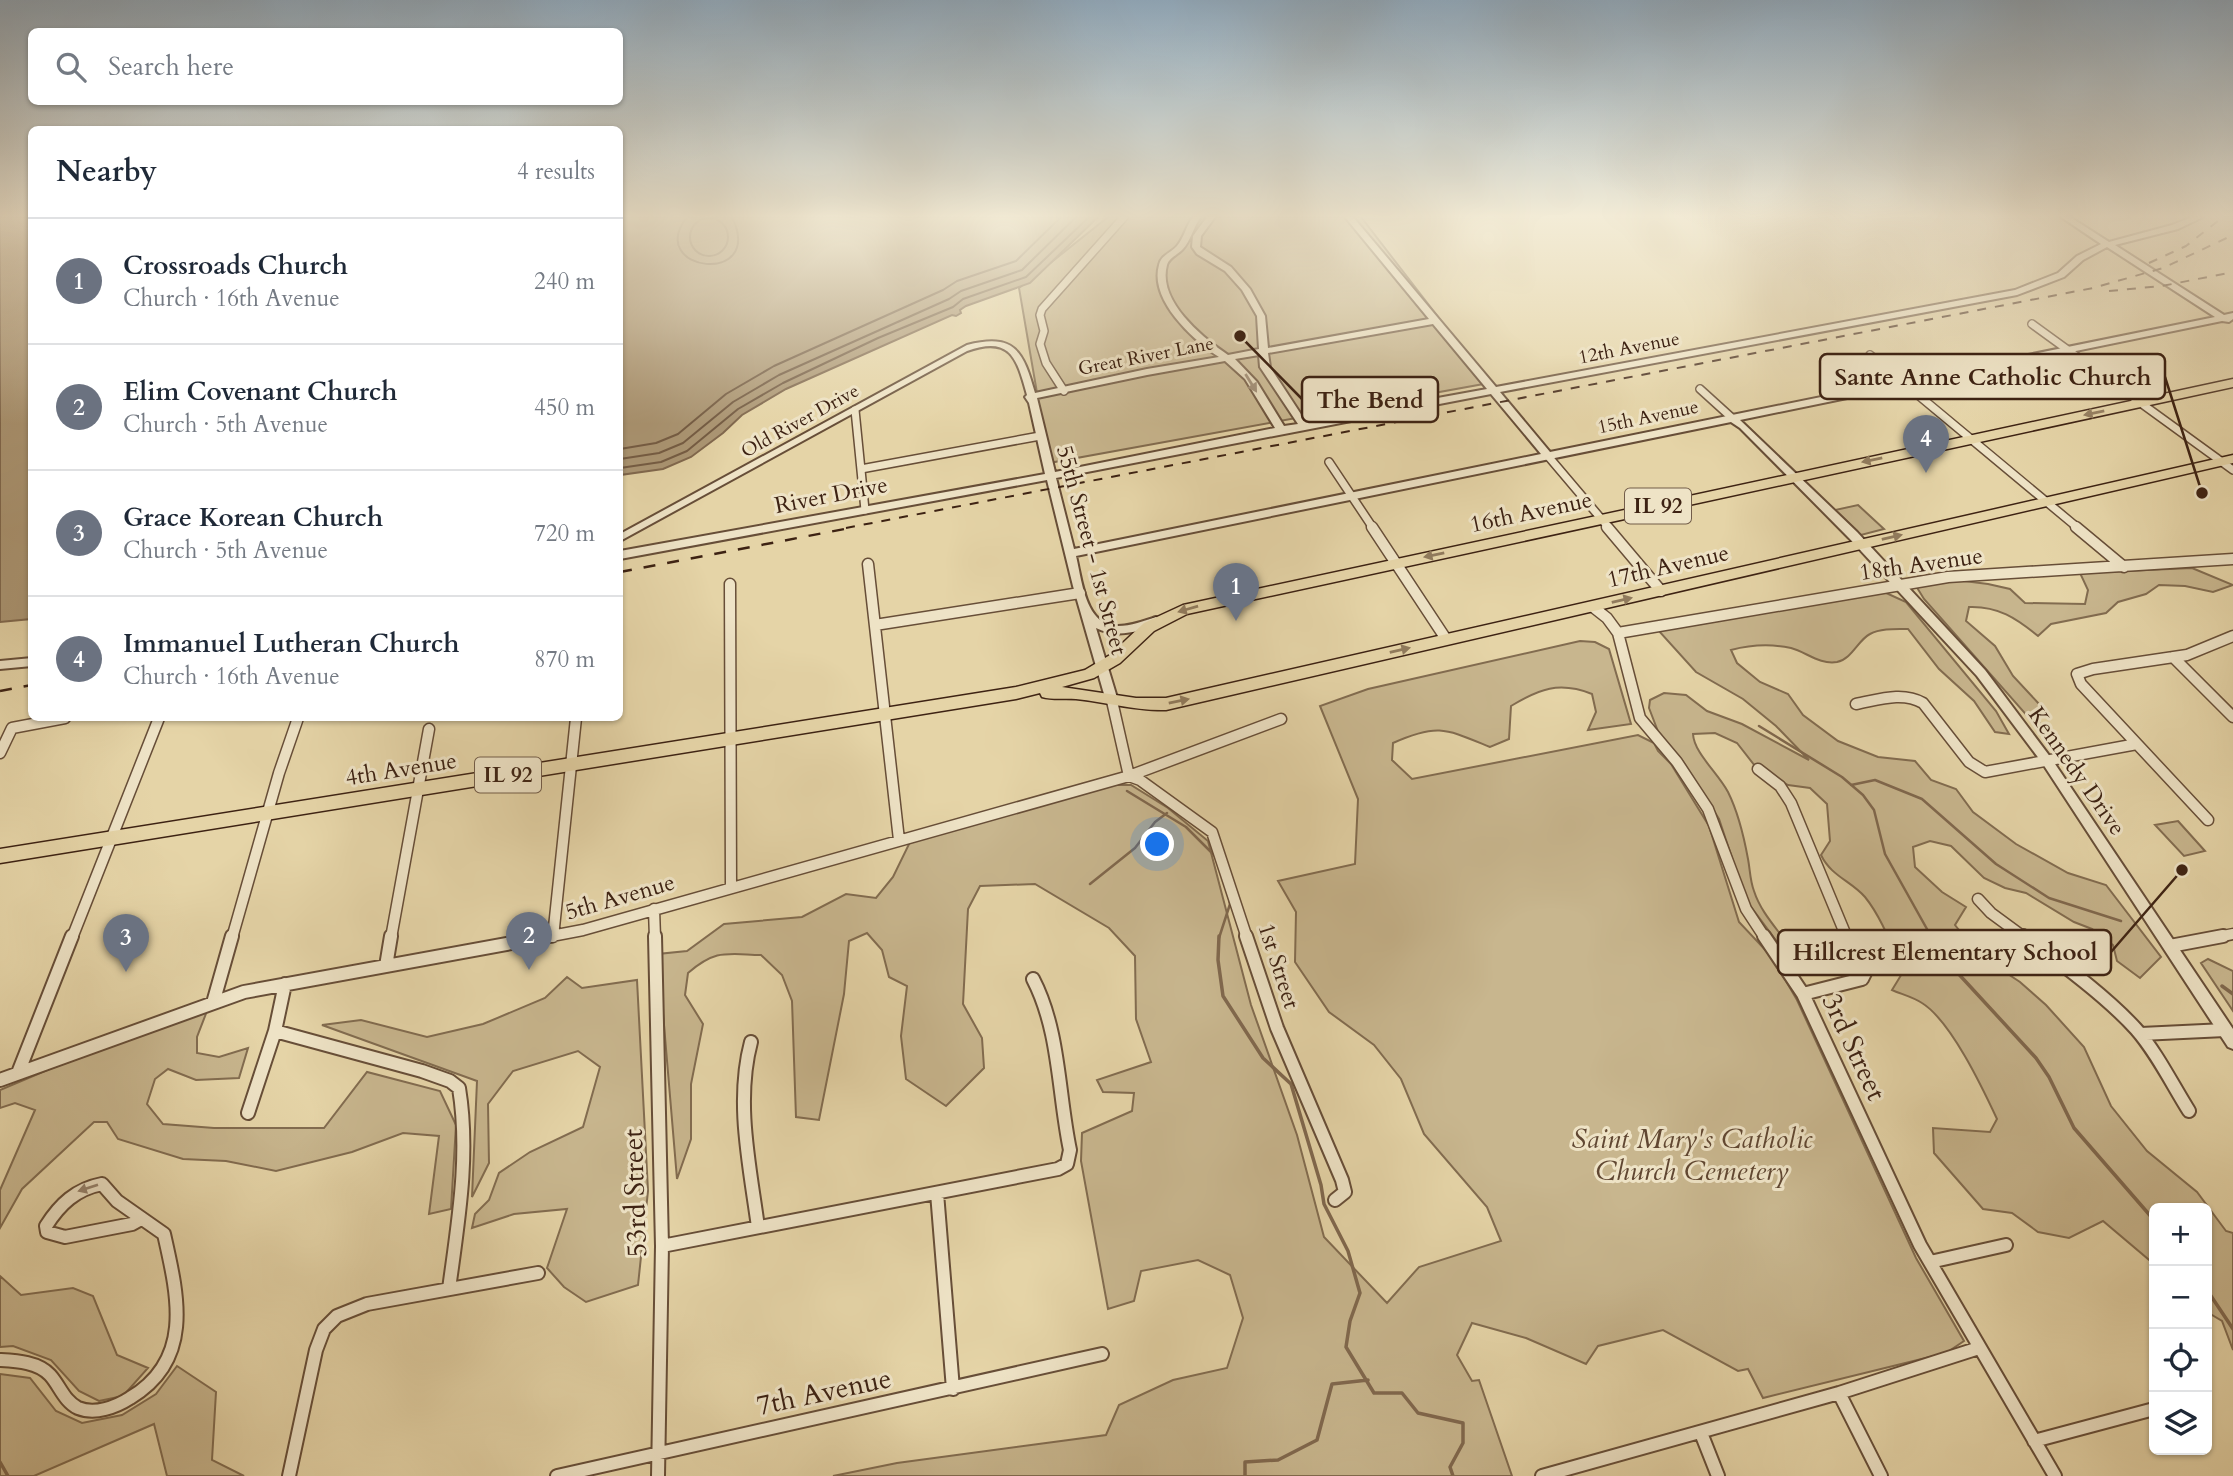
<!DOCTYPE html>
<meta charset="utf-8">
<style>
body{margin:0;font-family:Cardo,serif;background:#f2f2f3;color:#1f2937}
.controls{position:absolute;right:21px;bottom:21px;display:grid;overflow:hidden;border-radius:10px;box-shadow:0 2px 5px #0004}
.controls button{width:63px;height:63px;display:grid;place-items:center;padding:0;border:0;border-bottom:2px solid #e0e1e3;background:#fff;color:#1f2937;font:35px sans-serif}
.you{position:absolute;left:1158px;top:845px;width:24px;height:24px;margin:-18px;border:5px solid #fff;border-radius:50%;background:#1a73e8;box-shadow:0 0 0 10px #1a73e833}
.badge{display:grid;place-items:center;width:46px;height:46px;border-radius:50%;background:#0f766e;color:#fff;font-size:23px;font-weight:700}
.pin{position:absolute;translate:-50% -58px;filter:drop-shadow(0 2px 4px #0008)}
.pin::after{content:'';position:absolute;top:37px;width:24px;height:21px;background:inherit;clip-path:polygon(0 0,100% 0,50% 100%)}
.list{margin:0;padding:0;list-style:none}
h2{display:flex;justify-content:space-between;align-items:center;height:91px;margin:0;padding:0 28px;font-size:30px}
h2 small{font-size:23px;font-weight:400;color:#747a83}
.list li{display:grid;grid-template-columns:46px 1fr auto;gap:21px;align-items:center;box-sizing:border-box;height:126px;padding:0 28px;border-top:2px solid #e0e1e3}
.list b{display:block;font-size:26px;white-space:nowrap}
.list p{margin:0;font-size:23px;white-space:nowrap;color:#747a83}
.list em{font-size:23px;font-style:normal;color:#747a83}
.icon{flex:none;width:38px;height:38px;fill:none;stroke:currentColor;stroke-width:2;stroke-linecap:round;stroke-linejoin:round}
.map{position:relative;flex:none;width:2233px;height:1476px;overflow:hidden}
.search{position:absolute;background:#fff;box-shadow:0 2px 5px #0004;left:28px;top:28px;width:595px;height:77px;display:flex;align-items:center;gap:18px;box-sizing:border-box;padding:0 24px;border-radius:10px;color:#747a83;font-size:26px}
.panel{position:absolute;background:#fff;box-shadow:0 2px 5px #0004;left:28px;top:126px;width:595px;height:595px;border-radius:10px}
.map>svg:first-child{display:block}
</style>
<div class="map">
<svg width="2233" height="1476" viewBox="0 0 2233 1476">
<rect width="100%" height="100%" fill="#e5d4a7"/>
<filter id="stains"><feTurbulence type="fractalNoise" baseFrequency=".00286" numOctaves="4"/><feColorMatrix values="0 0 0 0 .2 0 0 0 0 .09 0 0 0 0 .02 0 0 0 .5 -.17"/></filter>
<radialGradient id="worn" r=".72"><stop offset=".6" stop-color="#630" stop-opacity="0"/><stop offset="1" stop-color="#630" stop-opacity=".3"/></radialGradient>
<path fill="#c8b68e" stroke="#826c50" stroke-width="2" d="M1108 217H1361L1489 383 1049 463 1019 288Z
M1858 505 1884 529 1861 535 1835 510Z
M2192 568 2233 585 2213 592 2185 586 2159 585 2146 594 2118 602 2106 613 2051 624 2038 636C2016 618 1998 606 1969 607L1966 621 1995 646 2013 676 2040 705 2035 715 2052 744 1924 599 1916 586 1948 579 1988 584 2010 589 2025 603 2085 604 2088 590 2080 573Z
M1884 592 1906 602 1996 711 2009 734 1995 732 1974 701 1939 669 1908 629C1896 629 1881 628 1870 634 1858 640 1852 659 1837 662 1820 665 1806 652 1791 648 1772 644 1750 645 1731 650L1737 663 1760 682 1788 694 1803 715 1838 741 1878 757 1915 761 1931 780 1956 789 1973 812 2016 844 2068 873 2106 885 2161 957 2140 978 2117 961 2113 945 2092 929 2074 922 2026 893 2005 888 1984 878 1951 846 1930 841 1913 847 1915 867 1942 892 1966 907 1955 925 1979 955 2020 982 2046 1005 2084 1047 2111 1106 2147 1151 2197 1192 2226 1231 2233 1233V1350L2222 1321 2207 1312V1208H2154V1264L2103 1221 2069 1238 2038 1232 2012 1213 1983 1209 1934 1153 1933 1128 1990 1132 1997 1119C1983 1089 1951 1021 1922 1003 1913 997 1901 994 1892 990L1903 972C1892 947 1882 918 1865 897 1851 881 1831 876 1821 855L1830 841 1827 804 1810 788 1788 785 1755 766 1737 743 1715 733 1693 734C1694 753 1718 773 1728 792 1738 812 1744 837 1748 859 1750 869 1750 881 1754 891 1763 919 1787 937 1799 963L1794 965 1746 900 1719 819 1682 760 1659 734 1649 708 1650 700 1664 693 1686 695 1707 711 1742 724 1809 760 1776 726 1743 699 1696 672 1658 630Z
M1580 641 1595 642 1609 649 1631 724 1588 730 1596 712 1592 694C1559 681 1539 689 1511 706L1509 739 1490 747C1446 729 1438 723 1393 743L1392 760 1412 779 1638 735 1654 743 1658 751 1671 764 1709 826 1739 922 1772 957 1797 1000 1916 1258 1964 1341 1946 1353 1763 1398 1748 1369 1738 1371 1663 1330 1598 1346 1586 1364 1526 1338 1472 1323 1457 1355 1472 1381 1479 1380 1512 1476H833L897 1463 1106 1435 1119 1405 1173 1380 1227 1368 1243 1318 1230 1275 1198 1260 1141 1271 1134 1301 1108 1309 1081 1161 1082 1133 1132 1111 1134 1093 1103 1092 1097 1080 1151 1062 1136 1019 1135 956 1109 928 1035 884 980 886 968 909 963 1004 982 1038 984 1068 946 1106 906 1079 901 1036 907 986 889 977 882 950 867 933 849 941 844 994 819 1120 796 1117 792 1001 782 975 761 955C726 954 716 949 688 973L685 995 703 1024 691 1084V1139L677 1179 658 954 687 951 724 924 802 917 846 894 876 898 893 877 910 842 1107 785H1131L1168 808 1208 841 1251 1005 1297 1135 1324 1237 1387 1303 1419 1267 1501 1241 1487 1207 1424 1134 1401 1079 1374 1045 1329 1012 1295 962 1296 912 1278 881 1355 864 1358 799 1320 706 1368 689Z
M2178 821 2205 851 2184 856 2155 825Z
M2208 959 2233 971V1011L2201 963Z
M567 977 582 988 637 980 648 1191 638 1285 586 1302 564 1287 547 1268 567 1209 514 1214 472 1228 475 1214 489 1200 499 1173 530 1152 583 1127 600 1067 578 1051 513 1071 488 1104 489 1163 472 1197 477 1081 322 1025 361 1020 427 1037 483 1024 545 998Z
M207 1011 197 1037V1053L219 1057 248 1048 239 1078 196 1080 168 1069 155 1079 147 1104 163 1124 214 1128H324L367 1072 440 1091 456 1125 451 1209 429 1214 439 1136 403 1133 352 1152 276 1171 226 1161 183 1159 118 1139 107 1122H94L22 1189 0 1228V1190L35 1110 15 1103 0 1108V1090L52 1068Z
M0 1276 21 1295 73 1288 93 1296 117 1355 148 1368 123 1396 99 1401 79 1391 51 1360 13 1346 0 1347Z
M177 1366 216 1392 212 1460 244 1476H167L154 1424 34 1476H0V1374L30 1378 56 1411 82 1423 122 1415 156 1394Z"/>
<path fill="#ac9775" stroke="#80684e" stroke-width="2" d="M0 217H32L31 619 0 622Z
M620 217H1098L1030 283 966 306 960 310 961 313 956 316 952 315 786 389 742 415 723 433 691 457 663 469 620 475Z"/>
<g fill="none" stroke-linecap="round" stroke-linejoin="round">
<path stroke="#745c44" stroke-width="2" d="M687 217C644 272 766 287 732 217
M690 237a19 19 0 1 1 38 0a19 19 0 1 1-38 0Z
M620 449 656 443 678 434 726 394 774 366 943 290 957 281 1016 261 1061 217
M620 459 659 453 683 443 733 402 779 375 949 299 961 291 1022 270 1076 217
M620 468 661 462 687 451 738 409 783 383 878 338 953 307 963 299 1026 277 1089 217"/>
<path stroke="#80684e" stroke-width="2.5" d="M1759 726 1842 777 1863 795 1874 810 1885 854 1932 938
M1851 785 1875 780 1922 799 1996 864 2049 898 2121 921
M1127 791 1186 827 1215 856
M1090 884 1135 848 1155 822 1167 813
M1219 938 1230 904 1229 898"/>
<path stroke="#80684e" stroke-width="3.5" d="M1219 936 1218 960 1223 996 1263 1058 1291 1084 1321 1185 1324 1204 1348 1251 1360 1293 1350 1321 1346 1347 1374 1393H1402L1418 1413 1463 1423V1443L1450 1467 1453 1476
M1931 936 1943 957 2036 1058 2049 1077 2074 1128 2154 1220
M2222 986 2233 994
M2207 1290 2233 1329
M0 1462 8 1476
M1245 1476V1462L1278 1460 1317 1440 1332 1384 1368 1380"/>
<g stroke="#674e38" stroke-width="10">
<path id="minor-far2" d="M2032 324 2233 470
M1870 355 2078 528
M1700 389 1732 418
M1064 391 1046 363 1040 344 1044 331 1040 315 1042 309 1124 217
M855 410 865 510
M1548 456 1609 528
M1329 462 1373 528
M861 469 1040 436"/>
</g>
<g stroke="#674e38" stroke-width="13">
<path id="minor-far1" d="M1372 527 1446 639
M1607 527 1661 591
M2076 527 2124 567
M868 564 899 840
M730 584 731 887
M1593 607 1607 618 1618 633 1640 718 1677 762 1708 809 1746 909 1765 938
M875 625 1080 593
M1618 633 1948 577 2233 559
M2173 657 2233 717
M1112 701 1129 776
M1856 704C1878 700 1902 691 1923 703L1969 762 1985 772 2137 744
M0 753 12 728 65 718
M1758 769 1780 786 1791 803 1847 938
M1129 776 1140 780 1212 832 1247 938
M2208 820 2081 684 2077 674 2093 669 2187 655 2233 636
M1978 899 1991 913 2025 938
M654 909 655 938
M553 937 576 718
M72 938 159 718
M232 938 279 773 298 718
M391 938 429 729
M541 938 583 930 1129 776 1281 719
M2213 938 2233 934"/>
</g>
<g stroke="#674e38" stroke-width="16">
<path id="minor" d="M655 936 662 1246 658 1476
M1246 936 1277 1028 1342 1180 1345 1192 1335 1200
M1764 936 1803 994 1920 1245 2055 1476
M2023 936C2060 962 2106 996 2136 1029 2157 1053 2172 1084 2189 1111
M2170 946 2223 936
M386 966 391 936
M1803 994 1862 979 1865 973 1846 936
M213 1003 232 936
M275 1031 422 1071 450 1081 459 1088C470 1155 458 1222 449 1289
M2141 1034 2225 1030
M751 1042C735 1102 750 1167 758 1227
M18 1073 72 936
M0 1080 244 992 550 936
M248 1113 275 1031 285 984
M937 1193 953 1389
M662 1246 1058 1169 1067 1164 1070 1150C1058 1093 1060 1031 1033 979
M1930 1262 2006 1245
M0 1360C17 1361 38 1362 50 1375 60 1386 64 1401 78 1408 95 1415 116 1407 130 1398 194 1360 178 1296 164 1234L117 1201 102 1184C76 1189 60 1204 46 1226L47 1232 65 1237 132 1224 141 1219
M1839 1393 1881 1476
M1701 1433 1718 1476
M2034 1441 2154 1409
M289 1476 316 1350 324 1329 337 1316 367 1304 538 1273
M557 1476 1102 1354
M1542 1476 1839 1393 1979 1348"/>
</g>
<g stroke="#674e38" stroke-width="4">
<path id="tertiary" d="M1193 217H1201C1193 227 1191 241 1182 250 1177 255 1169 258 1167 265 1157 301 1203 338 1228 355L1259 349 1257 316 1242 290 1225 271 1197 254 1192 247 1193 236 1207 217H1215L1201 236 1200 247 1231 267 1250 289 1265 316 1268 348 1429 319 1345 217H1353L1496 387 2015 290 2058 273 2077 256 2101 244 2061 217H2070L2109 242 2172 225 2192 217H2203L2178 229 2115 245 2224 315 2233 313V319L2229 322 2222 321 1740 420 1857 532 1985 670 2051 758 2233 1029V1049L2228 1047 2043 764 1977 676 1849 538 1740 428 1731 422 1076 556C1082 580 1085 626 1118 626 1131 626 1144 621 1156 617L1162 621 1160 624C1138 631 1118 639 1096 628L1118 701 1112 706 1106 701 1073 586 1047 480 620 559V551L1045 474 1029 403 1025 397 1027 395C1017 359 1011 335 967 351L620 541V534L967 345C1015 333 1023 351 1035 393L1147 369 1219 357C1193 340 1149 300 1159 265 1161 255 1171 253 1177 246 1184 238 1186 226 1193 217ZM2107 247 2215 317 1550 452 1500 392 2017 295 2064 277 2083 260ZM1433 324 1487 389 1306 422 1270 367 1268 353ZM1259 355 1260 367 1298 424 1284 426 1257 382 1235 359ZM1225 361 1245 379 1275 428 1055 472 1037 398 1147 375ZM1491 394 1541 454 1074 549 1056 478Z
M32 658V666L0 669V661Z"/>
</g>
<g stroke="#3d2213" stroke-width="3">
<path id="primary" d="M2233 379V387L1187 614 1154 631 1120 663 1094 678 1062 687 1136 698H1166L2233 455V463L1166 710C1135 711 1106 702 1076 699 1064 698 1052 700 1042 697L1040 693 1016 699 0 863V849L1016 687 1085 670 1110 655 1144 623 1183 605Z"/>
</g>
<use href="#minor-far2" stroke="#eee3c6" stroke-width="7"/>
<use href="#minor-far1" stroke="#eee3c6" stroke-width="10"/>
<use href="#minor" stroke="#eee3c6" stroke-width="12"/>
<use href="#tertiary" fill="#eee3c6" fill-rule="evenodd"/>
<use href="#primary" fill="#e5d4a7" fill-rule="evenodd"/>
<path stroke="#3d2213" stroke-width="2" stroke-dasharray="9 9" stroke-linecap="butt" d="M2149 263 2186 246 2223 217
M2109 291 2162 286 2233 272
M846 528 2093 288 2163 268 2233 235"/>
<path stroke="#3d2213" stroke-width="2.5" stroke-dasharray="12 12" stroke-linecap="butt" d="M620 572 855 527
M0 691 32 685"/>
</g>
<defs><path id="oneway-solid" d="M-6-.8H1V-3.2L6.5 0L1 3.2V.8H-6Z" transform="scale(1.75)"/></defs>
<g fill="#96826c">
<use href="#oneway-solid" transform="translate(1251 383) rotate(58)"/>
<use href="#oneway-solid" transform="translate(88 1188) rotate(162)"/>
</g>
<g fill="#917b5d">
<use href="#oneway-solid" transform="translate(2094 413) rotate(168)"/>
<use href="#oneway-solid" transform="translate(1872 460) rotate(168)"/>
<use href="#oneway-solid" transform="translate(1892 537) rotate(-13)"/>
<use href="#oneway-solid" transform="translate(1434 555) rotate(168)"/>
<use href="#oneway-solid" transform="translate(1622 600) rotate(-13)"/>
<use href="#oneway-solid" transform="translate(1188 609) rotate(164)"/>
<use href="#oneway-solid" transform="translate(1400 650) rotate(-13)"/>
<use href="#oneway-solid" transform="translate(1179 701) rotate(-12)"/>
</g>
<linearGradient id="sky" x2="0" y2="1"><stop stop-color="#90a8ba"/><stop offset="0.51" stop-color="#f3ecd7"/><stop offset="1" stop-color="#f3ecd7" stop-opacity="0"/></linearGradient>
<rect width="2233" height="424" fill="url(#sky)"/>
<g text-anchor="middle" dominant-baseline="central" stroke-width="6" stroke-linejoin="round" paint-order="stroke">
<g font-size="19" fill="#3d2213" stroke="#eee3c6">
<text transform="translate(1629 348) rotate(-11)">12th Avenue</text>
<text transform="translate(1146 356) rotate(-11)">Great River Lane</text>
<text transform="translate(1648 417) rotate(-12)">15th Avenue</text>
<text transform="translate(800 421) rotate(-29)">Old River Drive</text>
</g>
<g fill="#eee3c6" stroke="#725c49" stroke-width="2">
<rect x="1625" y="488.5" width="66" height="35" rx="5"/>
<rect x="475" y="757.5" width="66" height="35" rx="5"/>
</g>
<g font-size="21" font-weight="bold" fill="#3d2213">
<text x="1658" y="506">IL 92</text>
<text x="508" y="775">IL 92</text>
</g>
<g font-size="23" fill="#3d2213" stroke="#eee3c6">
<text transform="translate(831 495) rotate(-11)">River Drive</text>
<text transform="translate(1531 512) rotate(-12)">16th Avenue</text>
<text transform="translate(1092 550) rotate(75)">55th Street - 1st Street</text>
<text transform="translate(1921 564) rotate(-8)">18th Avenue</text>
<text transform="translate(1668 566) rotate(-13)">17th Avenue</text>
<text transform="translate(401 769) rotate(-9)">4th Avenue</text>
<text transform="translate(2077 771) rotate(55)">Kennedy Drive</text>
<text transform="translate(620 897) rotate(-16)">5th Avenue</text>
<text transform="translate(1279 966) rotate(72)">1st Street</text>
</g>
<g font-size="28" fill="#3d2213" stroke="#eee3c6">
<text transform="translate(1854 1047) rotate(65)">3rd Street</text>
<text transform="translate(635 1193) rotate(-92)">53rd Street</text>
<text transform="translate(824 1392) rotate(-12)">7th Avenue</text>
</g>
<g font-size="28" font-style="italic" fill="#604732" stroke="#eee3c6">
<text x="1692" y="1139">Saint Mary's Catholic<tspan x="1692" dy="32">Church Cemetery</tspan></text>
</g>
</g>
<path fill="none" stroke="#3d2213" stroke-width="2.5" d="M2202 493L2165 377M1240 336L1302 399M2182 870L2111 952"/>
<g fill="#3d2213" stroke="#eee3c6" stroke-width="2.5">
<circle cx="2202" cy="493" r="7"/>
<circle cx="1240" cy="336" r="7"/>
<circle cx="2182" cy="870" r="7"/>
</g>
<g fill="#eee3c6" stroke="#3d2213" stroke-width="2.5">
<rect x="1820" y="354" width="345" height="45" rx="7"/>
<rect x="1302" y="377" width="136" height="45" rx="7"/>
<rect x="1778" y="930" width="333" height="45" rx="7"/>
</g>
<g font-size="24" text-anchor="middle" font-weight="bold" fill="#3d2213">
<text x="1993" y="385">Sante Anne Catholic Church</text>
<text x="1370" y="408">The Bend</text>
<text x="1945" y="960">Hillcrest Elementary School</text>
</g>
<rect width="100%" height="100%" filter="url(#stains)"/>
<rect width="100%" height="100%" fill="url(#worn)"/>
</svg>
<div class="controls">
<button>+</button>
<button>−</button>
<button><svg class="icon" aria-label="locate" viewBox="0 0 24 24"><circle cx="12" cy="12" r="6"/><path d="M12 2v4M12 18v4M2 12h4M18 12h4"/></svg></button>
<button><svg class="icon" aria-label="layers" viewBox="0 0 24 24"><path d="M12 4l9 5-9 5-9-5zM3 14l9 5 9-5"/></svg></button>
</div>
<div class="you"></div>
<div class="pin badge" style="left:1236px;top:621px;background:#6b7280">1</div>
<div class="pin badge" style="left:529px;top:970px;background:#6b7280">2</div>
<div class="pin badge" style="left:126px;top:972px;background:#6b7280">3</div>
<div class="pin badge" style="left:1926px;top:473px;background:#6b7280">4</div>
<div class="search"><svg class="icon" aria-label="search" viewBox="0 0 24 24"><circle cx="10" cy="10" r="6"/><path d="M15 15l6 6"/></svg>Search here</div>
<section class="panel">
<h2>Nearby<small>4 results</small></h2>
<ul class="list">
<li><span class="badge" style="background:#6b7280">1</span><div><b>Crossroads Church</b><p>Church · 16th Avenue</p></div><em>240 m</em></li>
<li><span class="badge" style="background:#6b7280">2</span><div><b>Elim Covenant Church</b><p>Church · 5th Avenue</p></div><em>450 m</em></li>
<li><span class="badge" style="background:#6b7280">3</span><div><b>Grace Korean Church</b><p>Church · 5th Avenue</p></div><em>720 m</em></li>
<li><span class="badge" style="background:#6b7280">4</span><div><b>Immanuel Lutheran Church</b><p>Church · 16th Avenue</p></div><em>870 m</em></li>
</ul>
</section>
</div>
